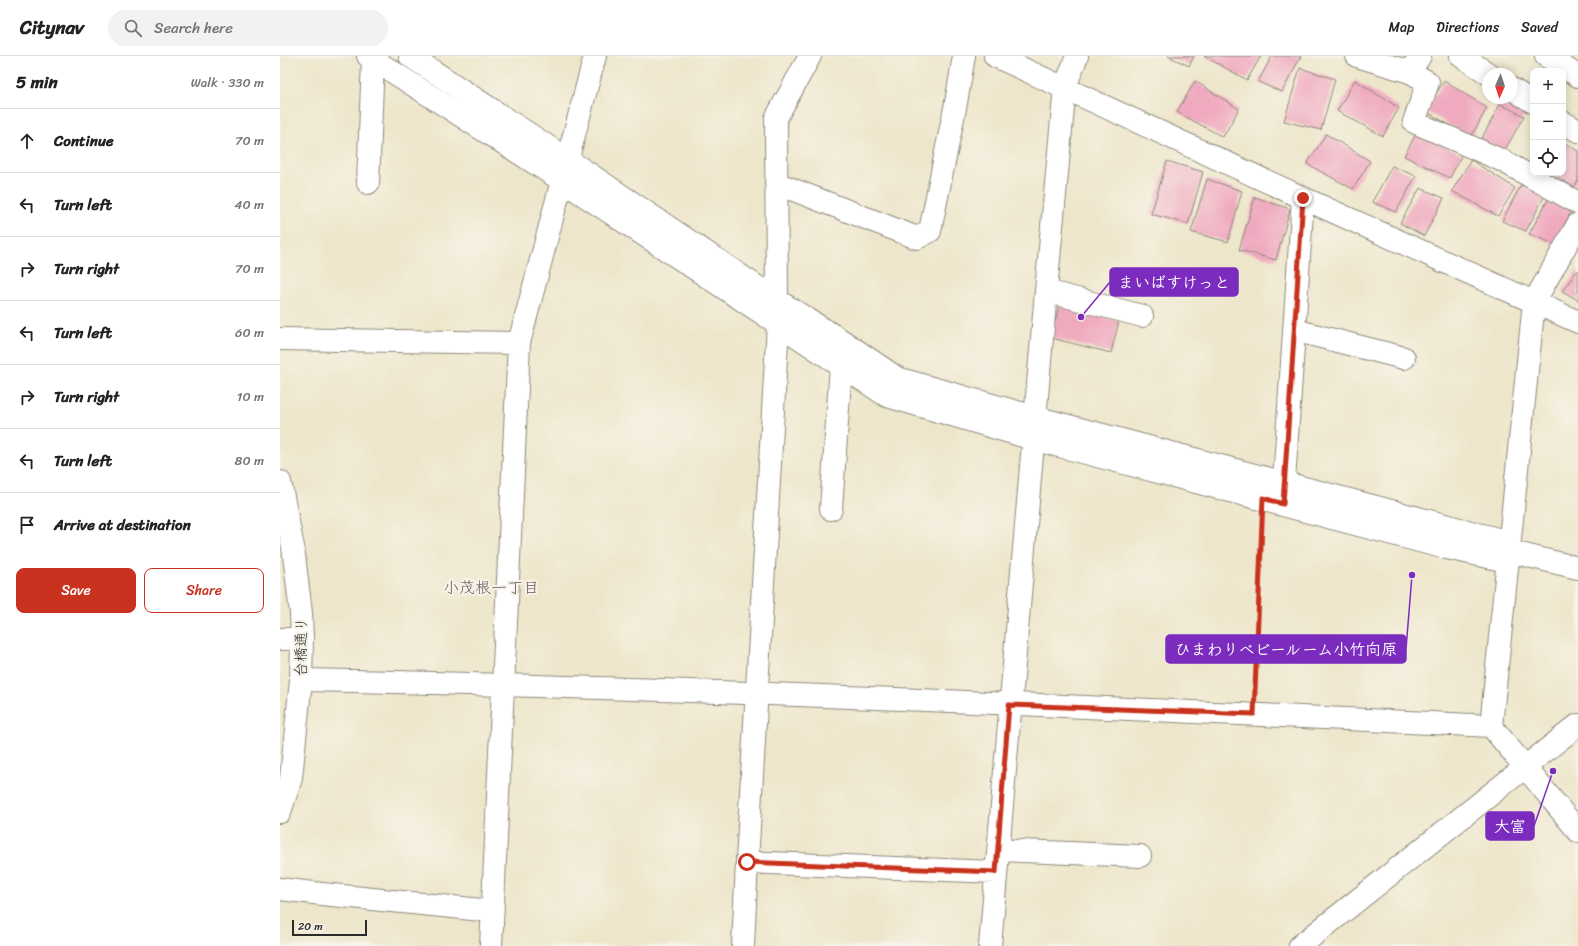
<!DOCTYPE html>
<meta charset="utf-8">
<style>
body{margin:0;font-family:Sriracha,"Klee One",sans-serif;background:#f2f2f2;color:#222}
.controls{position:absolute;right:12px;top:12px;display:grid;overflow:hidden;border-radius:8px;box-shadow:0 2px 10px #0003}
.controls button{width:36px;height:36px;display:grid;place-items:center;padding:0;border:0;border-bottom:1px solid #e0e0e0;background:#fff;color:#222;font:20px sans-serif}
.compass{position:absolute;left:1202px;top:12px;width:36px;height:36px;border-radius:50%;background:#fff;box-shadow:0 2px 10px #0003;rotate:183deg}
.scale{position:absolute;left:12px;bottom:10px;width:75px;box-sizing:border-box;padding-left:4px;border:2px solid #2b2b2b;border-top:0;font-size:11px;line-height:14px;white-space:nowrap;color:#2b2b2b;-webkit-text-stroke:3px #f7f3e8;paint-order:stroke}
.stop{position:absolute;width:12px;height:12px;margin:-9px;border:3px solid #c8321e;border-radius:50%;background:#fff}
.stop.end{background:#c8321e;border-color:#fff;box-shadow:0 1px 4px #0008}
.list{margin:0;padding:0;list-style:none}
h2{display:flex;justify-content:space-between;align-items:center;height:52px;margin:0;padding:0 16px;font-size:17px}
h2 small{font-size:13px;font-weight:400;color:#767676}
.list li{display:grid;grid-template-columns:26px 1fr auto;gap:12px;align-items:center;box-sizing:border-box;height:64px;padding:0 16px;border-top:1px solid #e0e0e0}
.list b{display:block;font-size:15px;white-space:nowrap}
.list em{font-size:13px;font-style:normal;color:#767676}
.actions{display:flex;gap:8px;padding:12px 16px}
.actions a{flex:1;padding:9px 0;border:1px solid #c8321e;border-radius:8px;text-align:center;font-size:14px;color:#c8321e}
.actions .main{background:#c8321e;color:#fff}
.icon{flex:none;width:22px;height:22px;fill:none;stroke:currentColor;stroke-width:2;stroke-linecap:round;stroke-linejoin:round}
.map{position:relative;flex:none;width:1298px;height:890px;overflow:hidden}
header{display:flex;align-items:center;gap:24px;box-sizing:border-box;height:56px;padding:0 20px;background:#fff;border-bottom:1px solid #e0e0e0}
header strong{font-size:19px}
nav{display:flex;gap:22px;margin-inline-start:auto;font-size:14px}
.search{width:280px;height:36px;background:#f2f2f2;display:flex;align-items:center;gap:10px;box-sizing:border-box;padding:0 14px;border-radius:22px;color:#767676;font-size:15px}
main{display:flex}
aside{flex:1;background:#fff}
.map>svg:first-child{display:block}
</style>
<header>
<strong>Citynav</strong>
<div class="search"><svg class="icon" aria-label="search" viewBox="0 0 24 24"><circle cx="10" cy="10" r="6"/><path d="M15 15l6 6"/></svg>Search here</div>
<nav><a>Map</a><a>Directions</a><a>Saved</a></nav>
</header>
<main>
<aside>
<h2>5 min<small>Walk · 330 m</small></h2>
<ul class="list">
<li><svg class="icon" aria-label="ahead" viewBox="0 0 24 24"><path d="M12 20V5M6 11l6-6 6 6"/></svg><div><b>Continue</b></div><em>70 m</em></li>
<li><svg class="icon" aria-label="left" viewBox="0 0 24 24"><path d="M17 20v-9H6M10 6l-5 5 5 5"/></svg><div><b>Turn left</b></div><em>40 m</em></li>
<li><svg class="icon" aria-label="right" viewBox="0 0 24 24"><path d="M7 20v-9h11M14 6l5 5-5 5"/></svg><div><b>Turn right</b></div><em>70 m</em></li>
<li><svg class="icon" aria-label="left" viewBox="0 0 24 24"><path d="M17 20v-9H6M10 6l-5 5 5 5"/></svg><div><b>Turn left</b></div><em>60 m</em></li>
<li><svg class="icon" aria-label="right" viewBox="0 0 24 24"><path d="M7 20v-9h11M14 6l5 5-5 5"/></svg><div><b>Turn right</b></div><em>10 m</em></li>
<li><svg class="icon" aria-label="left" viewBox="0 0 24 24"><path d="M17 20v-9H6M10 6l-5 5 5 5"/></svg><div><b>Turn left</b></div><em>80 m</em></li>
<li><svg class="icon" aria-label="arrive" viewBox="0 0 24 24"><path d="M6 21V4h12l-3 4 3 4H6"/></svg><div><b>Arrive at destination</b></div></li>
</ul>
<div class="actions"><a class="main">Save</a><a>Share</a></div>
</aside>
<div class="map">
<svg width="1298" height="890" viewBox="0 0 1298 890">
<rect width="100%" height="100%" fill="#f7f3e8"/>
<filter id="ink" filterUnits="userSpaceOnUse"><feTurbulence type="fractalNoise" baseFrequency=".025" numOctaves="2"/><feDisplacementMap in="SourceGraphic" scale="8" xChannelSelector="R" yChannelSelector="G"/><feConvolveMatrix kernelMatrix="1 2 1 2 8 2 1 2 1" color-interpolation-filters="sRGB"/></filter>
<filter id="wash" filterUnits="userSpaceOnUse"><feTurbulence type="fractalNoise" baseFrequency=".012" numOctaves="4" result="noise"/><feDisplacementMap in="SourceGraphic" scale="16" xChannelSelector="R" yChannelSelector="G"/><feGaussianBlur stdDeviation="0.9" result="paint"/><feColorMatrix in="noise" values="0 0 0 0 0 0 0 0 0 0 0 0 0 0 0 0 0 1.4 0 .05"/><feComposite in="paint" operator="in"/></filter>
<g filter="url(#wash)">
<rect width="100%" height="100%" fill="#eee6cb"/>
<g id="blocks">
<path fill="#f0aac0" d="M888 0H914L909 10Z
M924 0H981L967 24Z
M992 0H1021L1002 36 978 26Z
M1020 12 1055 23 1041 74 1004 65Z
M1075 24 1119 52 1103 80 1057 55Z
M915 25 959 53 943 81 897 56Z
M1164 25 1207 52 1191 81 1145 55Z
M1220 48 1244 60 1225 94 1201 84Z
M1046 78 1090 105 1073 133 1027 108Z
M1136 78 1182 98 1170 122 1124 100Z
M1283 86 1298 95V125L1294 131 1268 117H1283Z
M1191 104 1235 132 1218 160 1172 135Z
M887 105 923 116 908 168 871 158Z
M1112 110 1136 120 1116 156 1092 146Z
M927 123 962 135 948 186 911 176Z
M1241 129 1265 139 1246 175 1222 165Z
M1140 132 1164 142 1144 180 1120 167Z
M975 141 1010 153 996 204 959 194Z
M1269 142 1293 152 1274 188 1249 178Z
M1298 214V244L1282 235Z
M779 250 839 265 831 297 771 282Z"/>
</g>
</g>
<g filter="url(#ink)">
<use href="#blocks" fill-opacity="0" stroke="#8c887b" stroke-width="1"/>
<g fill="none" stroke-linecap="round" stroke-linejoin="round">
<g stroke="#8c887b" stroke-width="24">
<path id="minor" d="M88 0 281 124 607 340 753 383 1162 491 1227 505
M130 0 287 103 497 244 564 286 617 322 755 361 1229 486
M715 0 1023 142 1298 266
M1077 0 1130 16 1148 26 1134 66 1221 104 1298 147
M1181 0 1209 18
M1130 16 1140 0
M1232 33 1253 46
M1283 66 1298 75
M88 127 93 4
M496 127 637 182 650 175 676 47 684 0
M1298 168 1254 246 1211 670 1298 775
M766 235 862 260
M1014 274 1124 302
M0 283 239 287
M0 426 13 491 21 557 22 583 21 624 11 722 0 756
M1003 440 1023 142
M551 453 561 309
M1228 495 1298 512
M0 583H22
M21 624C418 632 815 651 1211 670
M718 794 860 800
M467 806 716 816
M0 833 42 838 212 855
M211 890 239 287 315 0
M463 890 467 806 498 268 497 244 496 62 530 0
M710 890 766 235 785 31 797 0
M1020 890 1298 669"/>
</g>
<g stroke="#8c887b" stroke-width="24">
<path id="major" d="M1266 0 1298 20"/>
</g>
<path stroke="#8c887b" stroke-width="2.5" stroke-dasharray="1 3" stroke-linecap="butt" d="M975 636 982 467"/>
<use href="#minor" stroke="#fff" stroke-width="22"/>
<use href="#major" stroke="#fff" stroke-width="22"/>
</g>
</g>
<g fill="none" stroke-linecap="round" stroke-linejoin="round" filter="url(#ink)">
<path stroke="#c8321e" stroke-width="5" d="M467 806 716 816 729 649 974 658 983 442 1003 448 1023 142"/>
</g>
<g text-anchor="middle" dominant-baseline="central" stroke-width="4" stroke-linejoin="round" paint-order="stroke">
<g font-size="15" fill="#2b2b2b" stroke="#f7f3e8">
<text transform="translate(21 591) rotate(-90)">台橋通り</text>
</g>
<g font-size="16" fill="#70575f" stroke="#f7f3e8">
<text x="211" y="531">小茂根一丁目</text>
</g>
</g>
<path fill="none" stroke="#7b2cbf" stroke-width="1.5" d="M801 261L830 226M1132 519L1126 593M1273 715L1254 770"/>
<g fill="#7b2cbf" stroke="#f7f3e8" stroke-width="1.5">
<circle cx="801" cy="261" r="4"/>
<circle cx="1132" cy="519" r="4"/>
<circle cx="1273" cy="715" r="4"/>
</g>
<g fill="#7b2cbf" stroke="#7b2cbf" stroke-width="1.5">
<rect x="830" y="212" width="128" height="28" rx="4"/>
<rect x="886" y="579" width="240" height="28" rx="4"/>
<rect x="1206" y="756" width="48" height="28" rx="4"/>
</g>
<g font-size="16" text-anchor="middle" font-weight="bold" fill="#fff">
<text x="894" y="232">まいばすけっと</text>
<text x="1006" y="599">ひまわりベビールーム小竹向原</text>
<text x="1230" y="776">大富</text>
</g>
</svg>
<div class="controls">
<button>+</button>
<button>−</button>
<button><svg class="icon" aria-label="locate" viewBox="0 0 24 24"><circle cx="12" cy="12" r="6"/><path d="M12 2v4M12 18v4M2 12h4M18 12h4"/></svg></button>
</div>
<svg class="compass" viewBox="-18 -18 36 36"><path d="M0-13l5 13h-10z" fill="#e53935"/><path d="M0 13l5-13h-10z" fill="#767676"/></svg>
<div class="scale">20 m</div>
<div class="stop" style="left:467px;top:806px"></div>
<div class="stop end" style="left:1023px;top:142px"></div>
</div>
</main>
